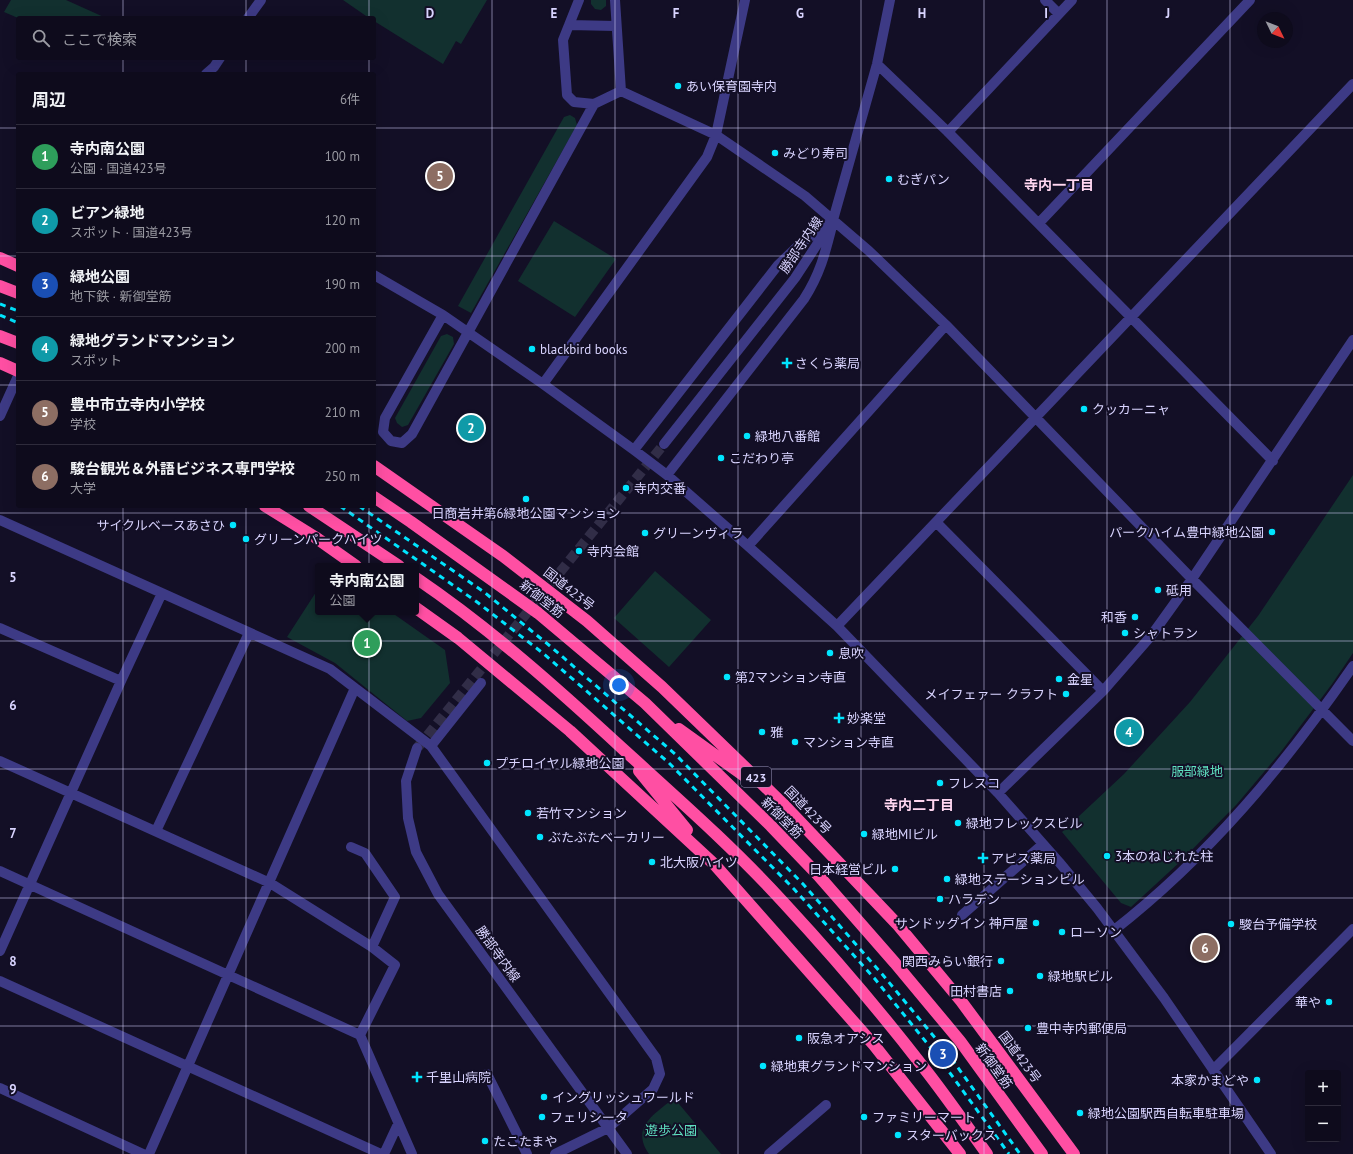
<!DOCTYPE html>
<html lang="ja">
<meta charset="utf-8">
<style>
body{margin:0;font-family:"PT Sans","Noto Sans JP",sans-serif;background:#1c1929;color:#f1f3f6}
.controls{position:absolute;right:12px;bottom:12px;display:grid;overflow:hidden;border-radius:4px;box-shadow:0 4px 16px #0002}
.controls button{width:36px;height:36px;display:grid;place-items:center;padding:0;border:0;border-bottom:1px solid #2e2b3b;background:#0e0b1c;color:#f1f3f6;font:20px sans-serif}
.compass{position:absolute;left:1257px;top:12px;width:36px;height:36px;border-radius:50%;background:#0e0b1c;box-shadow:0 4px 16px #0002;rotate:133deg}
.you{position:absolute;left:619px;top:685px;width:14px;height:14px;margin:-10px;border:3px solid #fff;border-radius:50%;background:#1a73e8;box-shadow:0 0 0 6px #1a73e833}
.badge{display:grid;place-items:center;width:26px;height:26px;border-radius:50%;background:#0f766e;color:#fff;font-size:13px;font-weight:700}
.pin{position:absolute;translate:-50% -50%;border:2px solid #fff;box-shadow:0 1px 4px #0006}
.popup{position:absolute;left:315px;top:563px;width:104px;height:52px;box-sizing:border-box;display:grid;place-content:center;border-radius:4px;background:#0e0b1c;filter:drop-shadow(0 1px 3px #0005);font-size:13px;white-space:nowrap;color:#9b9ba3}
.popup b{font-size:15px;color:#f1f3f6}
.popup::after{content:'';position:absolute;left:50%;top:100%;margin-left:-8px;border:8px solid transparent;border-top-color:#0e0b1c}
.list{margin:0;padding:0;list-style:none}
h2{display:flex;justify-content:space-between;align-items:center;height:52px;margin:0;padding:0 16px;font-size:17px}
h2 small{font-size:13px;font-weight:400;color:#9b9ba3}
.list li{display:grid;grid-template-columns:26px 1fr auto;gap:12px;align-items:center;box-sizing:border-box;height:64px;padding:0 16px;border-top:1px solid #2e2b3b}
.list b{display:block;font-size:15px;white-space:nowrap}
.list p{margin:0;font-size:13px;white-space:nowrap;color:#9b9ba3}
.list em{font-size:13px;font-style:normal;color:#9b9ba3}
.icon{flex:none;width:22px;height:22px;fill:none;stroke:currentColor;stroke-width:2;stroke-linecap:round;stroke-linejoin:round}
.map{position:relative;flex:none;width:1353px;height:1154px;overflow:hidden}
.search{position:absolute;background:#0e0b1c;box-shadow:0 4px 16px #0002;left:16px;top:16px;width:360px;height:44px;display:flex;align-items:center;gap:10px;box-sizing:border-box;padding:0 14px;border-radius:4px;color:#9b9ba3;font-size:15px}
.panel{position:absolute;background:#0e0b1c;box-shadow:0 4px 16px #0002;left:16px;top:72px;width:360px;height:436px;border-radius:4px}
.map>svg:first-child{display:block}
</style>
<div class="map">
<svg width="1353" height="1154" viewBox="0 0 1353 1154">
<rect width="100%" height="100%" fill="#130f26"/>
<path fill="#12302f" d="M11 0H66L106 18H18L4 12Z
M343 0H487L461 44 456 41 443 64 374 21V18H369Z
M591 0H606V6L601 10 595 9 591 4Z
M570 115 575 118 577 125 471 313 458 306 564 117Z
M554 221 616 259 575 317 518 281Z
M447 334 453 337 454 344 408 425 402 427 397 423 395 418 441 336Z
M1353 475V653L1332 684 1280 753 1237 804 1181 861 1131 907 1121 903 1062 832 1124 774 1190 702 1258 616Z
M655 571 711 620 669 667 614 618Z
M318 589V612H391L445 650 450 683 421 718 407 721 335 663 287 637Z
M674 1098 721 1154H649C630 1127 655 1114 674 1098Z"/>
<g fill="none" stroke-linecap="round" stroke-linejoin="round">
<path stroke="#312d47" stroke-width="10" stroke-dasharray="10 5" stroke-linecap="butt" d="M418 747 664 444"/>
<path stroke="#3d3a85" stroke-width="10" d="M579 0 563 40 567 95 574 102 594 104 621 91 615 0
M1045 0 1059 14
M248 18 261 0
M569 25 616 26
M877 64 948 132 1273 461
M206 74 214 67 220 58
M621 91 716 135 805 196 869 251 946 325 1192 579 1353 741
M948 132 1072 0
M1039 223 1250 0
M374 275 443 315 543 384 634 450 667 475 748 546 837 626 998 793 1059 862 1097 908 1164 998 1271 1154
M443 315 385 418 383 432 391 441 402 443 412 434 594 104
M543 384 707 157 716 135 745 0
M0 416 18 376
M664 444 795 278 833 220 877 64 890 0
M634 450 778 265 800 244 827 225
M667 475 804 299C820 274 825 254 832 226
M0 520 330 669 431 746 656 1058 660 1074 653 1089 608 1128 555 1154
M936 522 1103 691
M748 546 946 325
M837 626 1353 84
M0 628 121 681
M431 746 481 683
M417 748 406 781 408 818 416 852 438 894 627 1154
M0 761 270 883 372 947 395 965 360 1035
M998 793 1103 691 1151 636 1192 579 1353 340
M156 831 249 633
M351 847 365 853 395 897 372 947
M0 871 360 1035 412 1154
M962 915 1043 844
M1113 931C1209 856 1284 766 1353 666
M0 951 121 681 162 593
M0 981 381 1154
M1213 1070 1353 929
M487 1074 527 1154
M0 1088 143 1154
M149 1154 355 688
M384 1154 398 1124
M769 1154 826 1105"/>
<path stroke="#ff4fa3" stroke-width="12" d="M0 258 18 266
M0 286 18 293
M0 336 18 343
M0 363 18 371
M374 466 503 556 587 621 662 687 783 804 897 924 961 1001 1074 1154
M374 497 411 522 538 613 645 703 771 826 818 875 895 963 960 1041 1042 1154
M265 506 315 537 356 566
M309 506 399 566
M416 578C491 629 558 689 624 750 678 799 734 848 784 903 833 956 880 1011 924 1068 946 1096 966 1125 987 1154
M416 608 458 638 570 731 715 865 874 1045 960 1154
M679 729 747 778
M639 771 687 830"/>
<path stroke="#00e5ff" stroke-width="3" stroke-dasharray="6 5" stroke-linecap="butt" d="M0 304 18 311
M0 315 18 323
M340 506 477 602 544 654 669 763 794 889 875 979 939 1058 1009 1154
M359 506 484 592 550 646 675 754 803 884 882 974 946 1051 1020 1154"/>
</g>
<path fill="none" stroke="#d9d4ff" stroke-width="1" stroke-opacity="0.55" d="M123 0V18M246 0V18M369 0V18M492 0V1154M615 0V1154M738 0V1154M861 0V1154M984 0V1154M1107 0V1154M1230 0V1154M123 58V74M246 58V74M369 58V74M0 128H18M374 128H1353M0 256H18M374 256H1353M0 385H18M374 385H1353M123 506V1154M246 506V1154M369 506V1154M0 513H1353M0 641H1353M0 769H1353M0 898H1353M0 1026H1353"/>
<g fill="#00e5ff" stroke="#130f26" stroke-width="1.5">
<circle cx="678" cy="86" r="4"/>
<circle cx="775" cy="153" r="4"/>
<circle cx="889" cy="179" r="4"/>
<circle cx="532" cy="349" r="4"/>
<path d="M785 357h4v4h4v4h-4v4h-4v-4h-4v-4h4z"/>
<circle cx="1084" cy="409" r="4"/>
<circle cx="747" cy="436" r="4"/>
<circle cx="721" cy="458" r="4"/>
<circle cx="626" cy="488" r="4"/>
<circle cx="526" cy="499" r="4"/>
<circle cx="233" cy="525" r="4"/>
<circle cx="1272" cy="532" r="4"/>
<circle cx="645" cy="533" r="4"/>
<circle cx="246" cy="539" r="4"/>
<circle cx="579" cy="551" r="4"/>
<circle cx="1158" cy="590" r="4"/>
<circle cx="1135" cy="617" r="4"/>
<circle cx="1125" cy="633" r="4"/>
<circle cx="830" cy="653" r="4"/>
<circle cx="727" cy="677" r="4"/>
<circle cx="1059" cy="679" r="4"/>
<circle cx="1066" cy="694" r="4"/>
<path d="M837 712h4v4h4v4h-4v4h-4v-4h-4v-4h4z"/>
<circle cx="762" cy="732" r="4"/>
<circle cx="795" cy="742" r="4"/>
<circle cx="487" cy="763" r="4"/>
<circle cx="940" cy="783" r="4"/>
<circle cx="528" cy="813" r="4"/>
<circle cx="958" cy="823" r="4"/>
<circle cx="864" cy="834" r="4"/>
<circle cx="540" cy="837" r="4"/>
<circle cx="1107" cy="856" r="4"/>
<path d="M981 852h4v4h4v4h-4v4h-4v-4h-4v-4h4z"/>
<circle cx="652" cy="862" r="4"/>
<circle cx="895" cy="869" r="4"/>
<circle cx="947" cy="879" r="4"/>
<circle cx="940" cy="899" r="4"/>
<circle cx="1036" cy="923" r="4"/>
<circle cx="1231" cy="924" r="4"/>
<circle cx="1062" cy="932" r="4"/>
<circle cx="1001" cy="961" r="4"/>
<circle cx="1040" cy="976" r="4"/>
<circle cx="1010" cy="991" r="4"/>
<circle cx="1329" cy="1002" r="4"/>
<circle cx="1028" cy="1028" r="4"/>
<circle cx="799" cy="1038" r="4"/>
<circle cx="763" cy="1066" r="4"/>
<path d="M415 1071h4v4h4v4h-4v4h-4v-4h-4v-4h4z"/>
<circle cx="1257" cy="1080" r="4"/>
<circle cx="544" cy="1097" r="4"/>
<circle cx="1080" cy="1113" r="4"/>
<circle cx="542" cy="1117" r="4"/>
<circle cx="864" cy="1117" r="4"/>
<circle cx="898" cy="1135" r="4"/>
<circle cx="485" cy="1141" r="4"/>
</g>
<g text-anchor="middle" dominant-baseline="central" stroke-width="4" stroke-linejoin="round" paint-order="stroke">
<rect fill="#130f26" stroke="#9e99be" stroke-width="1" x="741" y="767" width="30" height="20" rx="3"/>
<g font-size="12" font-weight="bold" fill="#d9d4ff">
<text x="756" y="777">423</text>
</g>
<g font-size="13" fill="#d9d4ff" stroke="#130f26" text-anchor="start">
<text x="686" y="86">あい保育園寺内</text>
<text x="783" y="153">みどり寿司</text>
<text x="897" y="179">むぎパン</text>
<text x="540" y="349">blackbird books</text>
<text x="795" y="363">さくら薬局</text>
<text x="1092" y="409">クッカーニャ</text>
<text x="755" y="436">緑地八番館</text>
<text x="729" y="458">こだわり亭</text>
<text x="634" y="488">寺内交番</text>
<text x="526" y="513" text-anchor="middle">日商岩井第6緑地公園マンション</text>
<text x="225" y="525" text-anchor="end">サイクルベースあさひ</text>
<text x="1264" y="532" text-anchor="end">パークハイム豊中緑地公園</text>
<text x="653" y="533">グリーンヴィラ</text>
<text x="254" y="539">グリーンパークハイツ</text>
<text x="587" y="551">寺内会館</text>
<text x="1166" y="590">砥用</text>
<text x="1127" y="617" text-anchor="end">和香</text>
<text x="1133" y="633">シャトラン</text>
<text x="838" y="653">息吹</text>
<text x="735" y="677">第2マンション寺直</text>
<text x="1067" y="679">金星</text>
<text x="1058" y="694" text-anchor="end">メイフェァー クラフト</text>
<text x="847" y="718">妙楽堂</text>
<text x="770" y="732">雅</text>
<text x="803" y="742">マンション寺直</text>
<text x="495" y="763">プチロイヤル緑地公園</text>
<text x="948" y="783">フレスコ</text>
<text x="536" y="813">若竹マンション</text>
<text x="966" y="823">緑地フレックスビル</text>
<text x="872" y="834">緑地MIビル</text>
<text x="548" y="837">ぶたぶたベーカリー</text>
<text x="1115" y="856">3本のねじれた柱</text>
<text x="991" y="858">アピス薬局</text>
<text x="660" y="862">北大阪ハイツ</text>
<text x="887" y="869" text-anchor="end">日本経営ビル</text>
<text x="955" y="879">緑地ステーションビル</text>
<text x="948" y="899">ハラデン</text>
<text x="1028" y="923" text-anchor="end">サンドッグイン 神戸屋</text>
<text x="1239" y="924">駿台予備学校</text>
<text x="1070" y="932">ローソン</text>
<text x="993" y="961" text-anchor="end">関西みらい銀行</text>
<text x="1048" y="976">緑地駅ビル</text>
<text x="1002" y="991" text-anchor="end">田村書店</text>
<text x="1321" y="1002" text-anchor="end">華や</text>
<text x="1036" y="1028">豊中寺内郵便局</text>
<text x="807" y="1038">阪急オアシス</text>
<text x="771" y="1066">緑地東グランドマンション</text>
<text x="426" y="1077">千里山病院</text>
<text x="1249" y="1080" text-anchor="end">本家かまどや</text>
<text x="552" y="1097">イングリッシュワールド</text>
<text x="1088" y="1113">緑地公園駅西自転車駐車場</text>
<text x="550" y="1117">フェリシータ</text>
<text x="872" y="1117">ファミリーマート</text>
<text x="906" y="1135">スターバックス</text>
<text x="493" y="1141">たこたまや</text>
</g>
<g font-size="13" fill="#d9d4ff" stroke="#130f26">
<text transform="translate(801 245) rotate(-56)">勝部寺内線</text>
<text transform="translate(569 589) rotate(38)">国道423号</text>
<text transform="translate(542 599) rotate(38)">新御堂筋</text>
<text transform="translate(808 810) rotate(46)">国道423号</text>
<text transform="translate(782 818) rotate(45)">新御堂筋</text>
<text transform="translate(498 954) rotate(54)">勝部寺内線</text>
<text transform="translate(1020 1057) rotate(53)">国道423号</text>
<text transform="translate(994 1066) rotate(54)">新御堂筋</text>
</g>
<g font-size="13" fill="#5fe0c0" stroke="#130f26">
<text x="1197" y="771">服部緑地</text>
<text x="671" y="1130">遊歩公園</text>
</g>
<g font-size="14" font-weight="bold" fill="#ffd6f0" stroke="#130f26">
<text x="1059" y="185">寺内一丁目</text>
<text x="919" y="805">寺内二丁目</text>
</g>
</g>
<g font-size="13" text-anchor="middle" font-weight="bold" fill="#d9d4ff" stroke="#130f26" stroke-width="4" stroke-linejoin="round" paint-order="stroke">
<text x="430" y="18">D</text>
<text x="554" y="18">E</text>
<text x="676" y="18">F</text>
<text x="800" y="18">G</text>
<text x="922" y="18">H</text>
<text x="1046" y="18">I</text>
<text x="1168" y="18">J</text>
<text x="13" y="582">5</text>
<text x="13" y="710">6</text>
<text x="13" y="838">7</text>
<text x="13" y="966">8</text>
<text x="13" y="1094">9</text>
</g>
</svg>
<div class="controls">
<button>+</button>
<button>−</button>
</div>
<svg class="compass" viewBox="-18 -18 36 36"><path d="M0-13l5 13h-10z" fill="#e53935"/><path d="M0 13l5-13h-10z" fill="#9b9ba3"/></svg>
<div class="you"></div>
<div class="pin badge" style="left:367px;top:643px;background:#2e9e5b">1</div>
<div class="popup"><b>寺内南公園</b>公園</div>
<div class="pin badge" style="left:471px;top:428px;background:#0f9aa8">2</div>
<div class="pin badge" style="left:943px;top:1054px;background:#1a4fb4">3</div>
<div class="pin badge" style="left:1129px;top:732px;background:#0f9aa8">4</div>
<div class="pin badge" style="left:440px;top:176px;background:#8d6e63">5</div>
<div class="pin badge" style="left:1205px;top:948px;background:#8d6e63">6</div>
<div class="search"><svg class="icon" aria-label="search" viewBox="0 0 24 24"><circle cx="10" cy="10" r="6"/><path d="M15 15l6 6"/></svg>ここで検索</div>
<section class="panel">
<h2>周辺<small>6件</small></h2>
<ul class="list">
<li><span class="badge" style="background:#2e9e5b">1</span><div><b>寺内南公園</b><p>公園 · 国道423号</p></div><em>100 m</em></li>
<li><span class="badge" style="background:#0f9aa8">2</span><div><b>ビアン緑地</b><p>スポット · 国道423号</p></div><em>120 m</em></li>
<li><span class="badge" style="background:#1a4fb4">3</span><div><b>緑地公園</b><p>地下鉄 · 新御堂筋</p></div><em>190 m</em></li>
<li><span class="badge" style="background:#0f9aa8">4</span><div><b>緑地グランドマンション</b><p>スポット</p></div><em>200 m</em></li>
<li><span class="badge" style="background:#8d6e63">5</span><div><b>豊中市立寺内小学校</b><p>学校</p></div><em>210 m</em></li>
<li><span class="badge" style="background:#8d6e63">6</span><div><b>駿台観光＆外語ビジネス専門学校</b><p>大学</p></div><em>250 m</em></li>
</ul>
</section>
</div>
